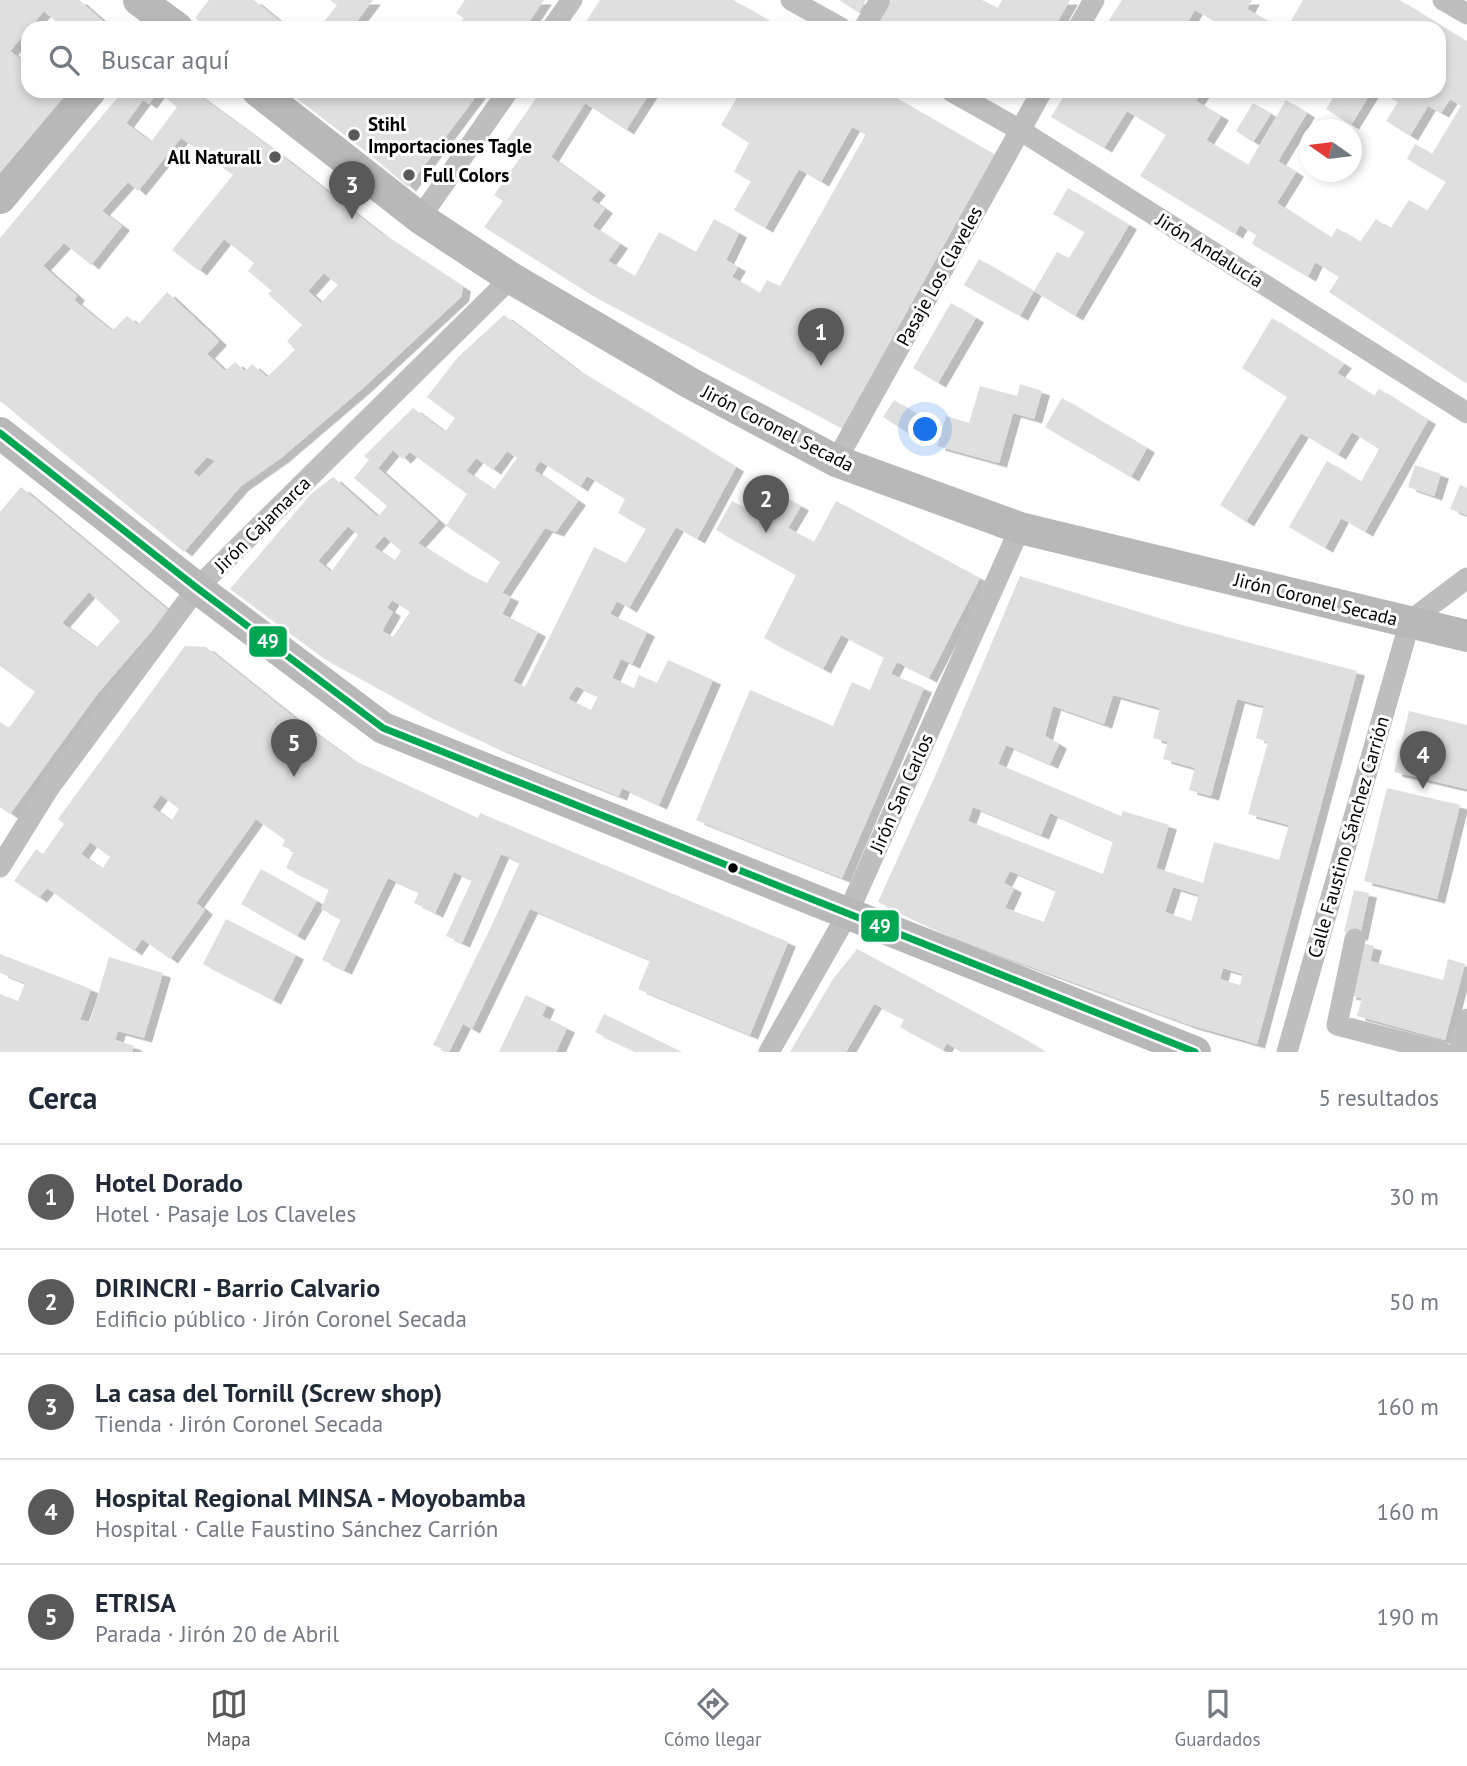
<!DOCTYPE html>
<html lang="es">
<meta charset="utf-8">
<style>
body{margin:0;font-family:"PT Sans",sans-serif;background:#f6f6f7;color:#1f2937}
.compass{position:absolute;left:1299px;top:119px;width:63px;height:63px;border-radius:50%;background:#fff;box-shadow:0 4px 10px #0003;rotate:284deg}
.you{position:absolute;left:926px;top:430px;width:24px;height:24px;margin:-18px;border:5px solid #fff;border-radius:50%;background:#1a73e8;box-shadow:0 0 0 10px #1a73e833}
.badge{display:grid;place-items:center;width:46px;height:46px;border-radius:50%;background:#595959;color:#fff;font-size:23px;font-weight:700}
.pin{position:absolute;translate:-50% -58px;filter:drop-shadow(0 2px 4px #0008)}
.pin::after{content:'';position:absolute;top:37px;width:24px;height:21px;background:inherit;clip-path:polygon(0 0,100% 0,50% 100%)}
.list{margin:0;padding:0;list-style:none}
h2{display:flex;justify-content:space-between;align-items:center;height:91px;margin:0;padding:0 28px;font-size:30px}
h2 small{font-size:23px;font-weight:400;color:#747a83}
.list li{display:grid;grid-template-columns:46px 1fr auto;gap:21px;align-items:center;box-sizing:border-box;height:105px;padding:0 28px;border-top:2px solid #e0e1e3}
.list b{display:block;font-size:26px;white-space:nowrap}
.list p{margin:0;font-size:23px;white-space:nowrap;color:#747a83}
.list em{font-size:23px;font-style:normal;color:#747a83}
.icon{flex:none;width:38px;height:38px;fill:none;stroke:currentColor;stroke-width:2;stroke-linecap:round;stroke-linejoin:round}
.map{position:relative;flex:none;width:1467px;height:1052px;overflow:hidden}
.search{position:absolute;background:#fff;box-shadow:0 4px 10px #0003;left:21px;right:21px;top:21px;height:77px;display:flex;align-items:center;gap:18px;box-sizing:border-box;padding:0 24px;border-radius:21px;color:#747a83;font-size:26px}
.sheet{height:616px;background:#fff}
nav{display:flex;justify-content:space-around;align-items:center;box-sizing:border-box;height:98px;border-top:2px solid #e0e1e3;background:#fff;font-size:19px;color:#747a83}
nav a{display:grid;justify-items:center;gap:4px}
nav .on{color:#595959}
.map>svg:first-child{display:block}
</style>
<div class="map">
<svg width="1467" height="1052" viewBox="0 0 1467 1052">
<defs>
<filter id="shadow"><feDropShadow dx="8" dy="4.5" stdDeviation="0" flood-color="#0004"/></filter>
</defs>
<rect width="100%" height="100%" fill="#fff"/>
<path fill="#dfdfdf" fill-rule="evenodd" filter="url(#shadow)" d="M0 0H79L111 28H64L44 11 10 51 28 65V91H71L0 175Z
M209 0H254L283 24 280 28H207L195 18Z
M330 0H373L357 21 366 28H319L337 5Z
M465 0H544L525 28H456L464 18 456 13Z
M600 0H733L782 28H704L692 21 688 28H582Z
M839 0H866L859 13Z
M892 0H982L998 8 1002 0H1070L1054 28H883L878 25Z
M1122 0H1252L1247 9 1280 28H1226L1195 10 1184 28H1104Z
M1303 0H1399L1467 42V384L1329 292 1339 277 1315 262 1308 277 1252 244 1256 235 1240 225 1235 234 1140 176 1166 135 1127 111 1104 148 1051 117 1067 91H1203L1196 101 1221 116 1206 140 1248 165 1286 100 1307 113 1278 161 1296 172 1277 203 1331 238 1337 228 1360 242 1376 219 1390 229 1409 200 1427 211 1446 182 1407 159 1415 144 1432 154 1461 106 1450 99 1441 113 1428 106 1410 136 1386 121 1398 102 1379 91H1439V28H1329L1320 23 1317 28H1287Z
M123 91H193L286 159 382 234 463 287 461 297 363 388 281 458 241 486 184 552 0 401V238ZM158 92 177 107 151 142 126 123 143 100 149 104ZM181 138 233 175 172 250 199 271 224 239 254 263 248 271 272 291 268 294 302 325 287 341 295 350 267 377 252 364 245 371 235 362 225 371 207 354 219 341 167 292 138 325 127 316 112 331 74 300 77 296 43 266 64 243 91 265 122 226 102 211 128 182 138 191ZM324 273 338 285 321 303 308 291ZM207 457 215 461 199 477 193 472Z
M287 91H480L408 187 368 153Z
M541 91H651L626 130 585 103 551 157 598 191 591 199 605 209 592 226 620 244 608 261 635 276 659 232 696 252 714 219 739 233 726 260 738 267 732 277 760 293 767 280 780 286 866 134 852 127 821 182 799 169 765 228 734 210 751 181 734 172 749 143 721 125 741 91H884L995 155 842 428 590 294 484 227 503 201 494 195 522 155 505 143Z
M1321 91H1372L1351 125 1326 109 1333 98Z
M1253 103 1271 114 1253 142 1236 131Z
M1068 188 1129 225 1075 316 1034 291 1020 316 964 285 979 259 1034 291 1057 252 1069 258 1085 232 1053 214Z
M951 303 976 318 938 383 913 368Z
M504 315 576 369 736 467 697 539 676 527 629 608 617 601 610 614 647 632 632 664 621 659 612 678 634 688 639 675 657 683 668 660 713 680 659 805 622 788 619 796 562 774 496 747 421 712 323 658 230 589 311 494 333 477 378 517 387 506 354 478 369 460 364 456 413 408 445 432 455 418 427 397 458 357ZM393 450 403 459 410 452 467 494 446 526 500 562 487 583 466 573 418 543 438 521 378 468ZM507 451 517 458 494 490 466 471 476 458 493 470ZM540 461 580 487 587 476 625 499 618 513 646 529 626 563 594 547 525 687 513 681 538 632 502 614 511 597 502 593 545 528 556 532 578 501 534 470ZM348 526 358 535 331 572 318 561ZM384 536 401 551 394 561 374 547ZM392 600 410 612 393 637 382 631 393 612 387 608ZM576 686 598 696 591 710 568 699Z
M1272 318 1344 364 1337 373 1374 396 1379 389 1428 420 1365 532 1341 518 1325 548 1289 527 1327 461 1361 482 1379 449 1352 432 1338 455 1301 433 1246 522 1220 505 1287 397 1242 368Z
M1020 384 1042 391 1034 419 1013 413 999 463 937 446 946 416 969 423 980 386 1017 396Z
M1062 398 1147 448 1131 477 1045 427Z
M894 400 930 423 919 440 883 417Z
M1415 465 1441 474 1434 496 1408 487Z
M1460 485 1467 488V515L1450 509Z
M21 487 169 611 98 693 10 814 0 807V722L9 728 35 692 0 666V512ZM89 592 120 621 96 648 62 623Z
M772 490 801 506 788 528 814 542 836 501 980 578 929 678 897 662 891 674 924 688 842 878 696 820 750 690 833 726 852 682 870 690 884 657 841 635 823 669 764 638 796 575 716 530 732 501 758 515Z
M1020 576 1182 625 1357 671 1257 1044 1190 1025 1004 957 949 936 878 902 940 765ZM1113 695 1160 708 1153 738 1168 742 1163 759 1195 768 1189 790 1211 796 1237 699 1264 706 1256 738 1268 742 1248 814 1289 825 1279 860 1214 842 1203 883 1156 868 1169 825 1123 811 1121 816 998 764 1006 745 1050 764 1059 744 1045 736 1053 706 1104 724ZM973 807 1041 835 1050 813 1113 841 1103 874 968 821ZM1010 871 1056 890 1044 922 1005 908 1014 888 1004 883ZM1173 887 1199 895 1191 921 1165 912ZM1223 968 1243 974 1240 985 1220 979Z
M185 646 206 647 300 722 351 759 478 818 480 813 788 942 750 1035 638 989 650 960 530 909 472 1029 463 1024 449 1052 433 1045 491 927 520 862 501 854 462 943 446 936 472 880 454 872 435 913 414 903 419 892 388 878 344 970 322 960 341 919 321 909 329 889 286 868 294 851 282 846 285 840 256 819 196 903 205 910 170 959 142 939 134 951 47 888 39 898 14 881 36 849 43 854 64 824 58 819ZM161 795 179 809 171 821 152 807ZM90 842 110 857 102 869 81 854Z
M1409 711 1467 725V789L1394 772Z
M1387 788 1460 805 1437 899 1364 881Z
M261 869 317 901 297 936 241 904Z
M1354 890 1369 893 1360 936 1344 932Z
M226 919 296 955 273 1000 203 964Z
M1362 943 1374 946 1370 961 1443 980 1448 959 1465 964 1445 1040 1357 1016 1362 998 1348 995Z
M857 949 1019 1036 1045 1052H961L947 1043 943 1050 900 1027 904 1019 874 1004 846 1052H790L833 979Z
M0 954 91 989 80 1020 90 1022 109 957 163 973 144 1038 118 1031 115 1040 134 1046 132 1052H0V994L18 1001 25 983 0 973Z
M526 995 547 1005 542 1016 567 1028 556 1052H499Z
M604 1014 682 1052H637L595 1032Z"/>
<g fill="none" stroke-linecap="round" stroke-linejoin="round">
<path stroke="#bebebe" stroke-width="21" d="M791 0 841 28
M1443 0 1467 14
M552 28 572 0
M864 28 880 0
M1078 28 1094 0
M951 91 1020 130 1467 413
M420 218 508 91
M836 461 1042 91
M0 867 49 788 197 588 511 278
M1355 939 1337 1025 1442 1052
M769 1052 847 915 1020 528
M1287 1052 1410 621 1467 578
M1459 1052 1467 1019"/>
<path stroke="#b8b8b8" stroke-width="32" d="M139 0 177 28
M258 91 420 218 511 278 690 383 836 461 1020 528 1467 636
M0 198 90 91
M0 433 197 588 383 728 1195 1052"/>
<g stroke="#fff" stroke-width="12">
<path id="bus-1" d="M0 433 197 588 383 728 1195 1052"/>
</g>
<use href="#bus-1" stroke="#00a651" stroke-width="7"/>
</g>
<g fill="#595959" stroke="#fff" stroke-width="2.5">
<circle cx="354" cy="135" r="7"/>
<circle cx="275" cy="157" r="7"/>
<circle cx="409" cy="175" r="7"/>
</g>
<circle fill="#000" stroke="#fff" stroke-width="2.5" cx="733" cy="868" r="6"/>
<g text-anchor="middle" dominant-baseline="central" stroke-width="6" stroke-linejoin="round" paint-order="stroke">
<g font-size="19" font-weight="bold" fill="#000" stroke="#fff" text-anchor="start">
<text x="368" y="124">Stihl<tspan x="368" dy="22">Importaciones Tagle</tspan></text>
<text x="261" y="157" text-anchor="end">All Naturall</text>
<text x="423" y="175">Full Colors</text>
</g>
<g font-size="19" fill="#000" stroke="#fff">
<text transform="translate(1210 250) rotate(32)">Jirón Andalucía</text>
<text transform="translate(939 276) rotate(-61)">Pasaje Los Claveles</text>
<text transform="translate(778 428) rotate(27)">Jirón Coronel Secada</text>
<text transform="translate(262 524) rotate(-45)">Jirón Cajamarca</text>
<text transform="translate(1316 599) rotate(14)">Jirón Coronel Secada</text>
<text transform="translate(901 793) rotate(-66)">Jirón San Carlos</text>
<text transform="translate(1348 837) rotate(-74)">Calle Faustino Sánchez Carrión</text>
</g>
</g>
<g stroke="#fff" stroke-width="2.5">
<rect x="248" y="625" width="40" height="33" rx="7" fill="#00a651"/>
<rect x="860" y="909" width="40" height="34" rx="7" fill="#00a651"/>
</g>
<g font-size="19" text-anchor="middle" font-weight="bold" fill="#fff">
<text x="268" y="648">49</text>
<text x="880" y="933">49</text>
</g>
</svg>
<svg class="compass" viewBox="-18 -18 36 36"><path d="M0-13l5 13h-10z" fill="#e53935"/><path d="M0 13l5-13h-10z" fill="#747a83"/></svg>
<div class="you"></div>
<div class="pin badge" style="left:821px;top:366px">1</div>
<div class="pin badge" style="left:766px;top:533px">2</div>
<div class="pin badge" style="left:352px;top:219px">3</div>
<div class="pin badge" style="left:1423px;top:789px">4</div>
<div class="pin badge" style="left:294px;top:777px">5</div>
<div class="search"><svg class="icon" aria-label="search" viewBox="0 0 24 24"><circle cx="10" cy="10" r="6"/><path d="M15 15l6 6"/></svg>Buscar aquí</div>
</div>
<section class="sheet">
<h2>Cerca<small>5 resultados</small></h2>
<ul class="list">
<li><span class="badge">1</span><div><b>Hotel Dorado</b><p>Hotel · Pasaje Los Claveles</p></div><em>30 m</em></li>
<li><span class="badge">2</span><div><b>DIRINCRI - Barrio Calvario</b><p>Edificio público · Jirón Coronel Secada</p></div><em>50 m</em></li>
<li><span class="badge">3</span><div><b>La casa del Tornill (Screw shop)</b><p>Tienda · Jirón Coronel Secada</p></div><em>160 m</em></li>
<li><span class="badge">4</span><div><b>Hospital Regional MINSA - Moyobamba</b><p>Hospital · Calle Faustino Sánchez Carrión</p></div><em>160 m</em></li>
<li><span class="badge">5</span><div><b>ETRISA</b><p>Parada · Jirón 20 de Abril</p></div><em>190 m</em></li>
</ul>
</section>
<nav>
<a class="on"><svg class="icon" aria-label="map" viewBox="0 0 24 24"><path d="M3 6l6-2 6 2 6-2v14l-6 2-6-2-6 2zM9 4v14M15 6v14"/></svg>Mapa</a>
<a><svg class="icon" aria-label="directions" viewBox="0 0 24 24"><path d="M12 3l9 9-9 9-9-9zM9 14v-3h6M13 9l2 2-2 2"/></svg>Cómo llegar</a>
<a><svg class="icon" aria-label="saved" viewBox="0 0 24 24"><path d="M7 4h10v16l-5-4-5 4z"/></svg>Guardados</a>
</nav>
